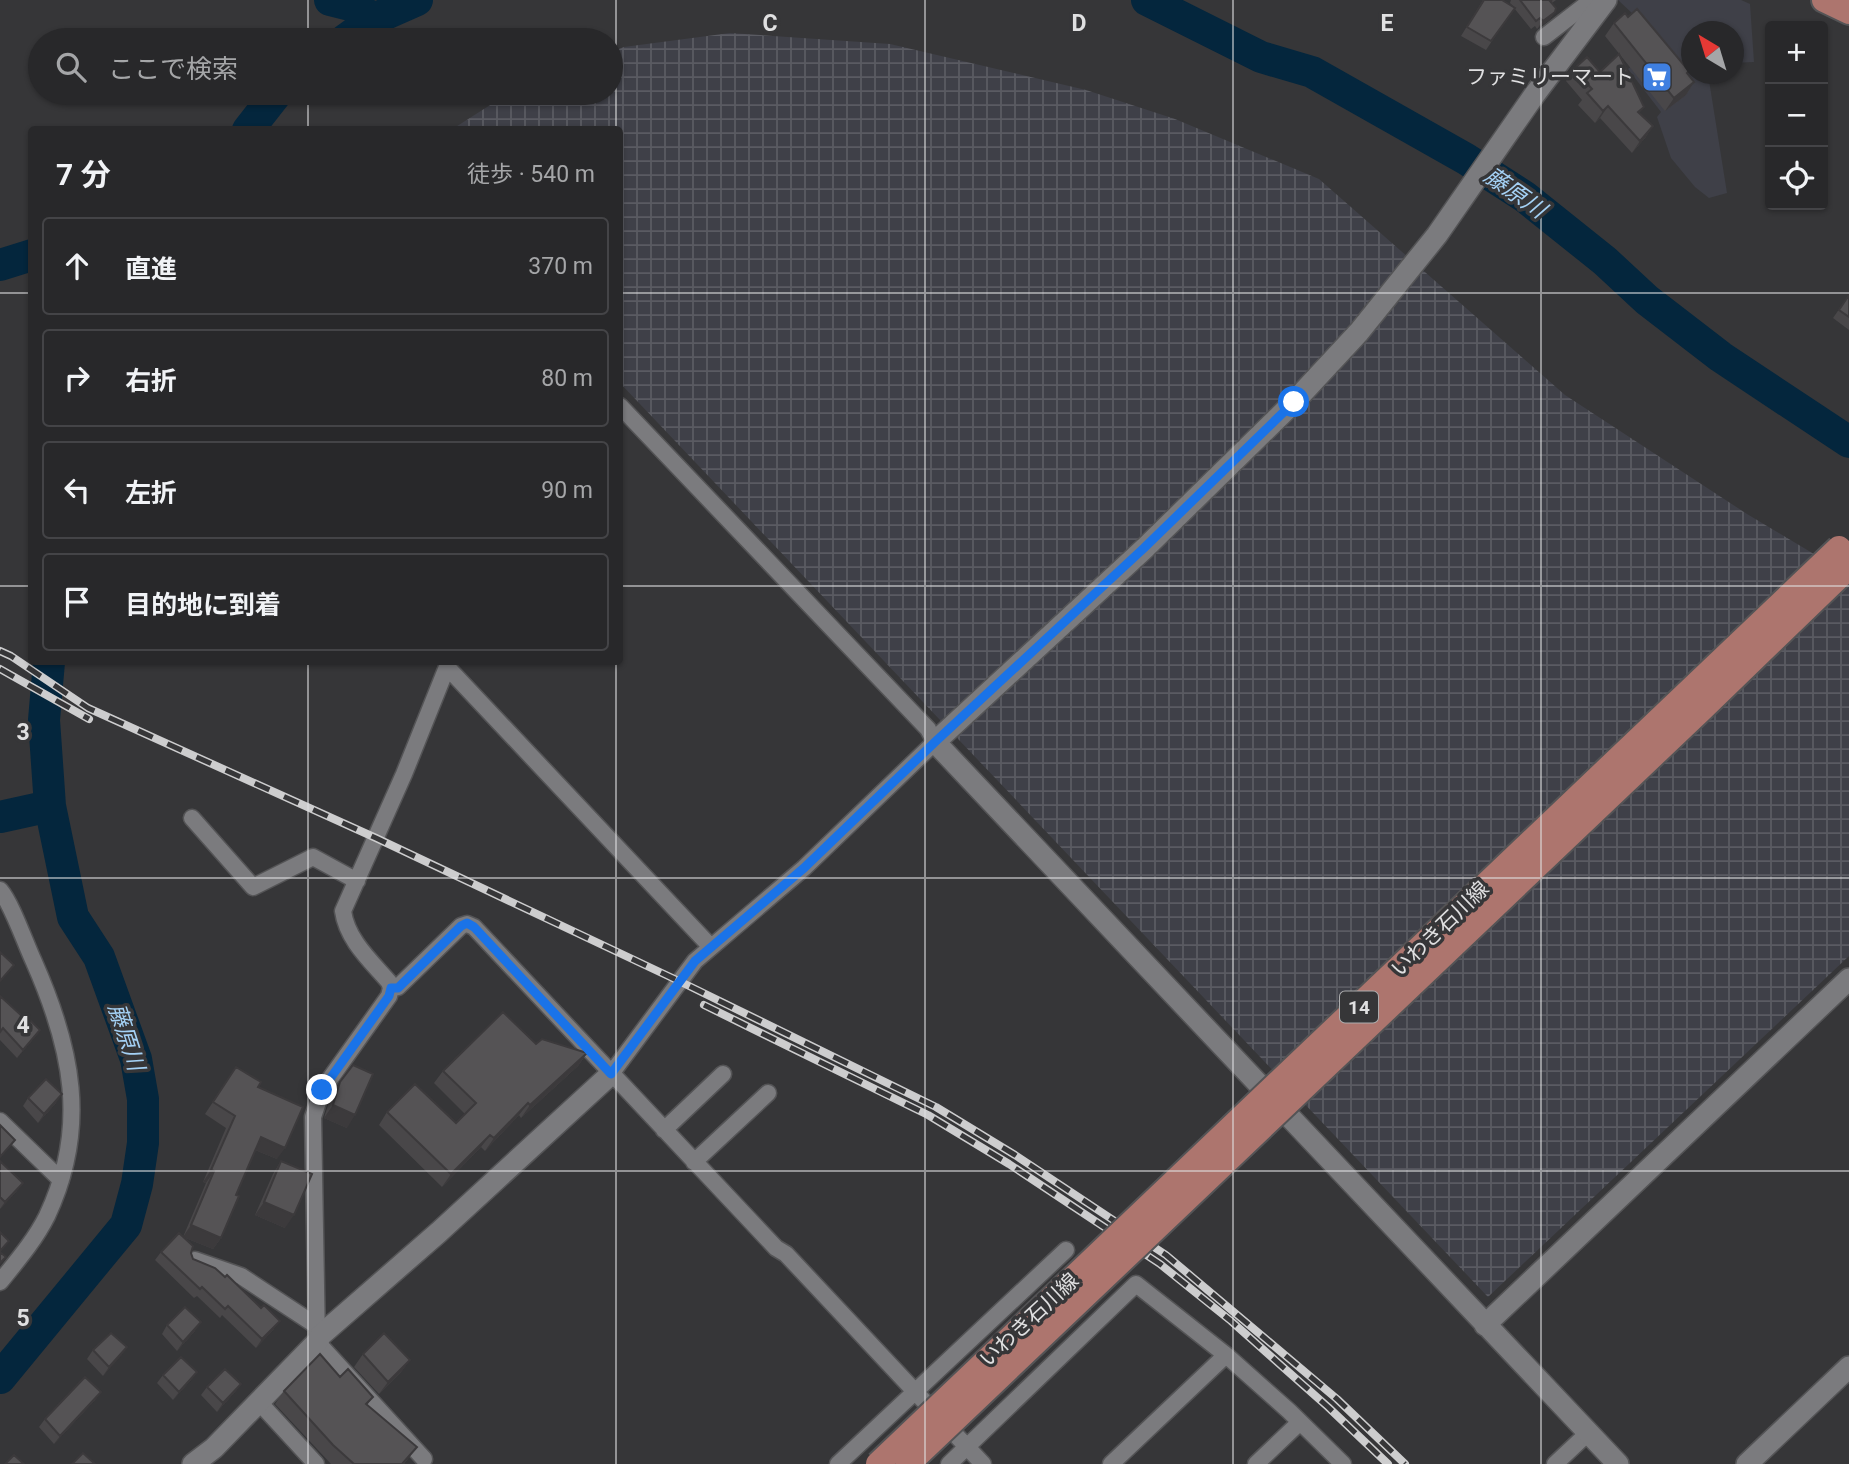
<!DOCTYPE html>
<html lang="ja">
<meta charset="utf-8">
<style>
body{margin:0;font-family:Roboto,"Noto Sans JP",sans-serif;background:#343436;color:#f1f3f6}
.controls{position:absolute;right:21px;top:21px;display:grid;overflow:hidden;border-radius:7px;box-shadow:0 2px 5px #0004}
.controls button{width:63px;height:63px;display:grid;place-items:center;padding:0;border:0;border-bottom:2px solid #444447;background:#28282a;color:#f1f3f6;font:35px sans-serif}
.compass{position:absolute;left:1681px;top:21px;width:63px;height:63px;border-radius:50%;background:#28282a;box-shadow:0 2px 5px #0004;rotate:322deg}
.stop{position:absolute;width:21px;height:21px;margin:-16px;border:5px solid #1a73e8;border-radius:50%;background:#fff}
.stop.end{background:#1a73e8;border-color:#fff;box-shadow:0 2px 7px #0008}
.list{margin:0;padding:0;list-style:none}
h2{display:flex;justify-content:space-between;align-items:center;height:91px;margin:0;padding:0 28px;font-size:30px}
h2 small{font-size:23px;font-weight:400;color:#a5a6a8}
.list li{display:grid;grid-template-columns:46px 1fr auto;gap:21px;align-items:center;box-sizing:border-box;height:98px;margin:0 14px 14px;padding:0 14px;border:2px solid #444447;border-radius:7px}
.list b{display:block;font-size:26px;white-space:nowrap}
.list em{font-size:23px;font-style:normal;color:#a5a6a8}
.icon{flex:none;width:38px;height:38px;fill:none;stroke:currentColor;stroke-width:2;stroke-linecap:round;stroke-linejoin:round}
.map{position:relative;flex:none;width:1849px;height:1464px;overflow:hidden}
.search{position:absolute;background:#28282a;box-shadow:0 2px 5px #0004;left:28px;top:28px;width:595px;height:77px;display:flex;align-items:center;gap:18px;box-sizing:border-box;padding:0 24px;border-radius:38px;color:#a5a6a8;font-size:26px}
.panel{position:absolute;background:#28282a;box-shadow:0 2px 5px #0004;left:28px;top:126px;width:595px;height:539px;border-radius:7px}
.map>svg:first-child{display:block}
</style>
<div class="map">
<svg width="1849" height="1464" viewBox="0 0 1849 1464">
<defs>
<pattern id="industrial-grid" width="8" height="8" patternUnits="userSpaceOnUse" patternTransform="scale(1.75)"><rect width="8" height="8" fill="#3f4048"/><path d="M0 4h8M4 0v8" fill="none" stroke="#5a5b62"/></pattern>
</defs>
<rect width="100%" height="100%" fill="#363638"/>
<path fill="#3f4048" d="M1618 0H1741L1750 4 1754 62 1734 63V32H1692V74H1708L1727 193 1709 198 1695 187 1671 158 1657 117 1661 112 1628 69 1658 45 1633 14Z"/>
<path fill="url(#industrial-grid)" d="M730 33 890 44 1086 90 1175 119 1319 179 1565 395 1747 514 1849 575V956L1488 1297 620 383V130H451L509 93H611V52L624 47Z"/>
<g fill="none" stroke-linecap="round" stroke-linejoin="round">
<path stroke="#04263d" stroke-width="32" d="M330 0 354 6 374 19
M1147 0 1261 57 1312 72 1466 159 1525 197 1605 261 1647 300 1721 357 1849 442
M345 40 374 19 417 0
M248 130 277 93
M0 265 32 255
M0 817 50 806
M0 1378 126 1225 137 1184 143 1143V1099L136 1059 99 957 73 917 50 806 44 720 49 662"/>
<g stroke="#545456" stroke-width="19">
<path id="street" d="M1544 37 1588 3 1602 5
M447 667 711 947
M192 818 253 887 313 857 357 881
M0 890C12 904 25 943 34 962 72 1048 89 1127 47 1216 35 1240 17 1261 0 1282
M391 988 398 987 461 926 467 924 474 927 776 1248 786 1254 983 1464
M611 1074 695 961 804 868 935 742 928 729 620 406
M0 1121 61 1180
M664 1130 723 1074
M694 1162 768 1093
M195 1260 241 1276 317 1326
M258 1401 316 1464
M424 1459 317 1342 313 1117 322 1090 389 996 391 988 389 982C371 961 347 940 343 911L404 774 449 662
M838 1464 1066 1250
M949 1464 1136 1284 1226 1355 1289 1411 1343 1464
M1111 1464 1226 1355
M1256 1464 1299 1423
M1555 1464 1588 1433"/>
</g>
<g stroke="#545456" stroke-width="24">
<path id="secondary" d="M1606 0 1535 94 1437 235 1359 332 1294 402 1145 548 935 742 1618 1464
M1485 1325 1849 979
M193 1464 214 1448 317 1342 321 1335 439 1232 611 1074
M1747 1464 1849 1367"/>
</g>
<g stroke="#545456" stroke-width="28">
<path id="primary" d="M1824 0 1849 12"/>
</g>
<use href="#street" stroke="#7b7b7e" stroke-width="16"/>
<use href="#secondary" stroke="#7b7b7e" stroke-width="21"/>
<use href="#primary" stroke="#ad756e" stroke-width="24"/>
<g stroke="#cdcdce" stroke-width="8">
<path id="rail" d="M0 651 11 656 88 708 376 838 683 983 936 1107 1015 1155 1166 1255 1337 1399 1405 1464
M0 669 89 719
M704 1005 928 1115 1009 1164 1160 1264 1231 1321 1328 1407 1388 1464"/>
</g>
<use href="#rail" stroke="#363638" stroke-width="5" stroke-dasharray="16" stroke-linecap="butt"/>
<g stroke="#545456" stroke-width="28" stroke-linecap="butt">
<path id="primary-bridge" d="M878 1464 1839 548
M908 1464 1701 710 1849 567"/>
</g>
<use href="#primary-bridge" stroke="#ad756e" stroke-width="24"/>
</g>
<path fill="#494749" d="M1483 0 1513 6 1510 3 1511 0H1556L1552 3 1555 12 1549 20 1537 29 1535 26 1531 29 1514 8 1486 50 1461 36Z
M1614 23 1689 71 1687 74 1694 82 1686 95 1665 111 1605 36Z
M1574 69 1600 72 1644 107 1639 113 1653 126 1645 138 1632 153 1600 118 1595 123 1578 105 1582 100 1566 81Z
M1849 295V330L1833 318Z
M0 996 34 1038 17 1058 0 1040Z
M536 1044 587 1053 578 1066 521 1118 519 1115 485 1151 481 1147 442 1187 379 1125 387 1112 456 1123 465 1114 434 1083 443 1071Z
M353 1065 347 1128 324 1118 331 1095Z
M236 1067 258 1087 277 1159 255 1150 236 1195 221 1238 213 1249 183 1237 206 1183 203 1182 226 1128 205 1114Z
M28 1098 56 1103 38 1123 23 1106Z
M0 1161 17 1191 0 1209Z
M281 1161 285 1228 255 1215 273 1174Z
M161 1252 191 1253 193 1259 274 1329 256 1348 222 1315 220 1318 197 1296 194 1298 155 1260Z
M167 1325 195 1331 177 1351 162 1334Z
M127 1347 103 1376 87 1359 93 1350Z
M363 1354 410 1360 401 1372 379 1394 354 1367Z
M163 1375 191 1380 173 1400 157 1383Z
M340 1377 373 1397 367 1405 417 1447 404 1464H331L275 1404 284 1391Z
M241 1384 235 1392 217 1412 201 1395 207 1387Z
M101 1392 95 1400 54 1444 39 1427 45 1419Z"/>
<path fill="#3c3a3c" d="M1555 12 1549 20 1537 29 1543 21Z
M1694 82 1686 95 1665 111 1674 98Z
M1608 106 1600 118 1595 123 1603 111Z
M1653 126 1645 138 1632 153 1640 141Z
M40 1030 34 1038 17 1058 23 1050Z
M587 1053 578 1066 521 1118 530 1105Z
M62 1094 56 1103 38 1123 44 1114Z
M528 1103 519 1115 485 1151 494 1138Z
M333 1105 355 1115 347 1128 324 1118Z
M490 1135 481 1147 442 1187 451 1174Z
M261 1137 285 1148 277 1159 253 1149Z
M211 1170 214 1171 206 1183 203 1182Z
M23 1183 17 1191 0 1209 5 1202Z
M264 1202 294 1215 285 1228 255 1215Z
M191 1225 221 1238 213 1249 183 1237Z
M280 1321 274 1329 256 1348 262 1339Z
M201 1322 195 1331 177 1351 183 1342Z
M127 1347 121 1356 103 1376 109 1367Z
M410 1360 401 1372 379 1394 388 1382Z
M197 1372 191 1380 173 1400 179 1392Z
M241 1384 235 1392 217 1412 223 1403Z
M101 1392 95 1400 54 1444 60 1436Z"/>
<path fill="#555355" stroke="#3c3a3c" stroke-width="2" d="M1484 0H1502L1515 8 1491 41 1467 27Z
M1520 0H1552L1550 1 1556 8 1555 12 1543 21 1540 18 1536 21Z
M1637 9 1689 71 1687 73 1694 82 1674 98 1614 23 1625 13 1628 17Z
M1619 54 1644 107 1638 112 1653 126 1640 141 1608 106 1603 111 1587 93 1592 89 1574 69 1587 57 1600 72Z
M1849 295V317L1839 310Z
M0 952 14 965 0 981Z
M0 996 23 1017 25 1015 40 1030 23 1050 3 1028 0 1032Z
M503 1012 536 1044 542 1039 587 1053 530 1105 528 1103 494 1138 490 1135 451 1174 387 1112 415 1084 456 1123 476 1103 443 1071Z
M353 1065 373 1074 355 1115 333 1105 340 1082Z
M236 1067 261 1082 258 1087 303 1107 285 1148 261 1137 236 1195 239 1196 221 1238 191 1225 214 1171 211 1170 235 1116 213 1102Z
M46 1079 62 1094 44 1114 28 1098Z
M0 1125 15 1140 0 1157Z
M0 1161 23 1183 5 1202 0 1197Z
M281 1161 312 1174 294 1215 264 1202Z
M0 1232 9 1241 0 1251Z
M179 1233 193 1246 191 1253 193 1259 215 1268 225 1277 227 1275 261 1308 264 1305 280 1321 262 1339 228 1306 225 1309 202 1287 200 1289 161 1252Z
M0 1252 6 1257 0 1263Z
M185 1307 201 1322 183 1342 167 1325Z
M111 1333 127 1347 109 1367 93 1350Z
M384 1333 410 1360 388 1382 363 1354Z
M320 1354 340 1377 348 1369 373 1397 366 1404 417 1447 402 1464H354L333 1445 284 1391Z
M181 1357 197 1372 179 1392 163 1375Z
M225 1369 241 1384 223 1403 207 1387Z
M85 1377 101 1392 60 1436 45 1419Z
M83 1453 95 1464H72Z
M14 1455 24 1464H5Z"/>
<g fill="none" stroke-linecap="round" stroke-linejoin="round">
<path stroke="#1a73e8" stroke-width="9" d="M322 1090 389 996 391 988H398L461 926 467 923 474 927 611 1074 695 961 804 868 935 742 1144 548 1294 402"/>
</g>
<path fill="none" stroke="#e0e0e1" stroke-width="2" stroke-opacity="0.55" d="M308 0V40M616 0V130M925 0V1464M1233 0V1464M1541 0V1464M308 93V130M0 293H32M620 293H1849M0 586H32M620 586H1849M308 662V1464M616 662V1464M0 878H1849M0 1171H1849"/>
<defs>
<g id="supermarket-square" transform="scale(1.575)"><rect x="-9" y="-9" width="18" height="18" rx="4" fill="#3f7fe0" stroke="#363638"/><path d="M-6-5.5h2.5l.6 2H6L4.5 2H-2.5L-4.4-4H-6ZM-1.5 3.2a1.3 1.3 0 1 0 .1 0ZM3 3.2a1.3 1.3 0 1 0 .1 0Z" fill="#fff"/></g>
</defs>
<g fill-rule="evenodd">
<use href="#supermarket-square" x="1657" y="77"/>
</g>
<g text-anchor="middle" dominant-baseline="central" stroke-width="7" stroke-linejoin="round" paint-order="stroke">
<rect fill="#363638" stroke="#adadae" stroke-width="2" x="1340" y="991.5" width="38" height="31" rx="5"/>
<g font-size="19" font-weight="bold" fill="#e0e0e1">
<text x="1359" y="1007">14</text>
</g>
<g font-size="21" fill="#e0e0e1" stroke="#363638" text-anchor="end">
<text x="1634" y="77">ファミリーマート</text>
</g>
<g font-size="21" fill="#e0e0e1" stroke="#363638">
<text transform="translate(1440 929) rotate(-44)">いわき石川線</text>
<text transform="translate(1029 1320) rotate(-43)">いわき石川線</text>
</g>
<g font-size="23" font-style="italic" fill="#a4d1f5" stroke="#363638">
<text transform="translate(1515 193) rotate(35)">藤原川</text>
<text transform="translate(126 1037) rotate(72)">藤原川</text>
</g>
</g>
<g font-size="23" text-anchor="middle" font-weight="bold" fill="#e0e0e1" stroke="#363638" stroke-width="7" stroke-linejoin="round" paint-order="stroke">
<text x="770" y="31">C</text>
<text x="1079" y="31">D</text>
<text x="1387" y="31">E</text>
<text x="23" y="740">3</text>
<text x="23" y="1033">4</text>
<text x="23" y="1326">5</text>
</g>
</svg>
<div class="controls">
<button>+</button>
<button>−</button>
<button><svg class="icon" aria-label="locate" viewBox="0 0 24 24"><circle cx="12" cy="12" r="6"/><path d="M12 2v4M12 18v4M2 12h4M18 12h4"/></svg></button>
</div>
<svg class="compass" viewBox="-18 -18 36 36"><path d="M0-13l5 13h-10z" fill="#e53935"/><path d="M0 13l5-13h-10z" fill="#a5a6a8"/></svg>
<div class="stop" style="left:1294px;top:402px"></div>
<div class="stop end" style="left:322px;top:1090px"></div>
<div class="search"><svg class="icon" aria-label="search" viewBox="0 0 24 24"><circle cx="10" cy="10" r="6"/><path d="M15 15l6 6"/></svg>ここで検索</div>
<section class="panel">
<h2>7 分<small>徒歩 · 540 m</small></h2>
<ul class="list">
<li><svg class="icon" aria-label="ahead" viewBox="0 0 24 24"><path d="M12 20V5M6 11l6-6 6 6"/></svg><div><b>直進</b></div><em>370 m</em></li>
<li><svg class="icon" aria-label="right" viewBox="0 0 24 24"><path d="M7 20v-9h11M14 6l5 5-5 5"/></svg><div><b>右折</b></div><em>80 m</em></li>
<li><svg class="icon" aria-label="left" viewBox="0 0 24 24"><path d="M17 20v-9H6M10 6l-5 5 5 5"/></svg><div><b>左折</b></div><em>90 m</em></li>
<li><svg class="icon" aria-label="arrive" viewBox="0 0 24 24"><path d="M6 21V4h12l-3 4 3 4H6"/></svg><div><b>目的地に到着</b></div></li>
</ul>
</section>
</div>
